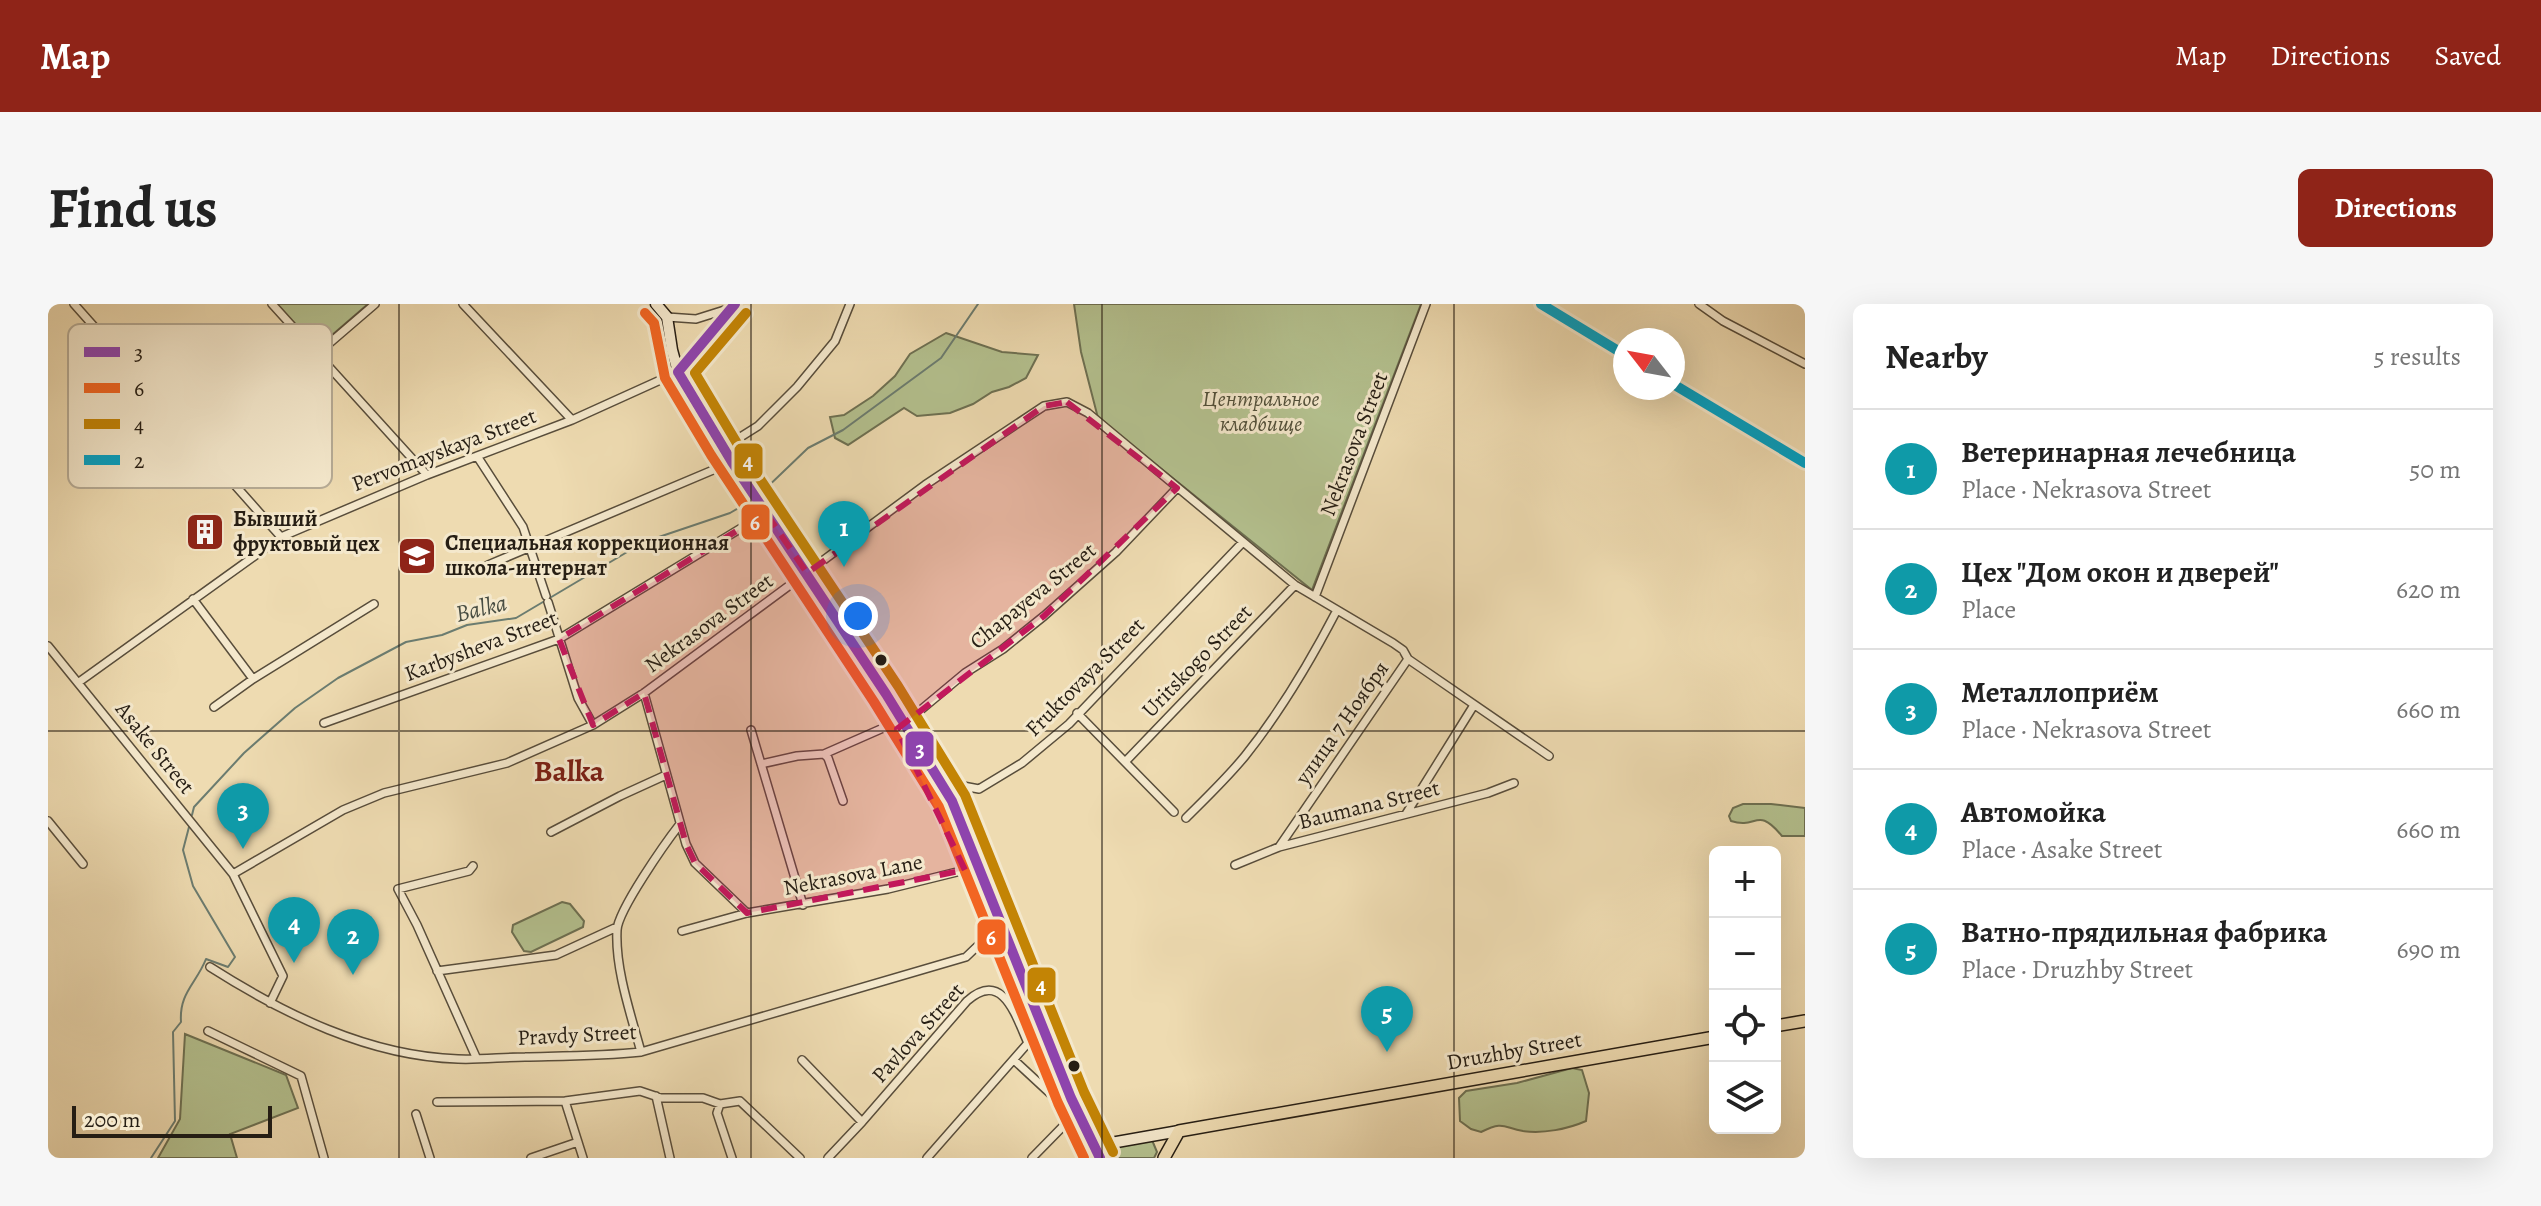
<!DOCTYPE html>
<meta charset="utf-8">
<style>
body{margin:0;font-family:Alegreya,serif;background:#f6f6f6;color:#222}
.controls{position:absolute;right:24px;bottom:24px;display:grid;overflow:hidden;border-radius:12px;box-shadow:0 8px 32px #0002}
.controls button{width:72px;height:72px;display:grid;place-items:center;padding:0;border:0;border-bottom:2px solid #e0e0e0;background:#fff;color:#222;font:40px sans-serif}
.compass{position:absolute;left:1565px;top:24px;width:72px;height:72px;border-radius:50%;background:#fff;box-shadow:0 8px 32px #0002;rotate:301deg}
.scale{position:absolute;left:24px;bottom:20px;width:200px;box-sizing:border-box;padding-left:8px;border:4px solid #261e14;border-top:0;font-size:22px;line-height:28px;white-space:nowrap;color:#261e14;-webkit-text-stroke:6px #f4e8cc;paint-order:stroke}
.you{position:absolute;left:810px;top:312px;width:28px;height:28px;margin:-20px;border:6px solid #fff;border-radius:50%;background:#1a73e8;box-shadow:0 0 0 12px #1a73e833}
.badge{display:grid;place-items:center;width:52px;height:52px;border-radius:50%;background:#8f2418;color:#fff;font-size:26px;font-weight:700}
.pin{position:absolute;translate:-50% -66px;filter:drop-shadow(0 2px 4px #0008)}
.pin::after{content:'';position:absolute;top:42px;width:28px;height:24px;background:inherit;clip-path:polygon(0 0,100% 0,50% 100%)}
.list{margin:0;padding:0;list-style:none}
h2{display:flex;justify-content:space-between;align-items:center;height:104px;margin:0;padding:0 32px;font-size:34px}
h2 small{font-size:26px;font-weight:400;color:#767676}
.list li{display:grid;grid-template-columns:52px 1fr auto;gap:24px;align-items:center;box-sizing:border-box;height:120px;padding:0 32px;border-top:2px solid #e0e0e0}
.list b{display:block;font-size:30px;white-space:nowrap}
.list p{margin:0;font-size:26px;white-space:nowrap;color:#767676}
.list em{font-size:26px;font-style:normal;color:#767676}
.icon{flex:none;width:44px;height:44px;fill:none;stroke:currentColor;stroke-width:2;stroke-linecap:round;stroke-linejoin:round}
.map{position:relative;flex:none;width:1757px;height:854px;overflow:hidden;border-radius:12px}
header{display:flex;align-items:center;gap:48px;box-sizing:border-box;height:112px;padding:0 40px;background:#8f2418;color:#fff}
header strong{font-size:38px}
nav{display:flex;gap:44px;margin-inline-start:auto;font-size:28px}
.intro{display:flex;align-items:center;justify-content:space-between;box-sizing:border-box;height:192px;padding:0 48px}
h1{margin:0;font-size:56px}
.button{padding:20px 36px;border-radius:12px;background:#8f2418;color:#fff;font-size:28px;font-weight:700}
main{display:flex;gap:48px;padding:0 48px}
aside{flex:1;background:#fff;border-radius:12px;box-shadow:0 8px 32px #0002}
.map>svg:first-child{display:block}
</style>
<header>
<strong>Map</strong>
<nav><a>Map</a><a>Directions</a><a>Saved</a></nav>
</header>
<div class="intro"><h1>Find us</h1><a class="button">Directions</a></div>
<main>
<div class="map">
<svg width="1757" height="854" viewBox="0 0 1757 854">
<rect width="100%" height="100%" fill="#eedbb1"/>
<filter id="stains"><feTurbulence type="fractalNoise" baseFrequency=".0025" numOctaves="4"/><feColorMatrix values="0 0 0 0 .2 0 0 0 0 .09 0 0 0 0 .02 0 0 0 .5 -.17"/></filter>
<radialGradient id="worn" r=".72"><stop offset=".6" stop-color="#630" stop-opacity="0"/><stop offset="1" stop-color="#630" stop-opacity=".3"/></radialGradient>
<path fill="#b4c18f" stroke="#6d7052" stroke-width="2" d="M228 0H320L269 44Z
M1026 0H1373L1264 286 1050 114 1033 48Z
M898 29 954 48 990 51 978 74 961 83 944 88 925 100 902 109 869 112 856 104 800 141 787 134 782 113 796 111 825 92 847 72 862 50Z
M1695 500H1723L1757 504V532H1734C1708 501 1710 526 1683 517L1681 512 1685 504Z
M514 598 522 600 536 617 535 623 483 648 476 647 464 628 465 621Z
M137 730 238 771 250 804 182 830 189 854H110L132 815Z
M1524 764 1534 766 1541 789 1538 817C1520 825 1495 830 1475 827 1454 823 1456 817 1433 828L1423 825 1412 817 1411 794 1418 787 1469 779Z
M1104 836 1109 848 1106 854H1068L1064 846 1066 843Z"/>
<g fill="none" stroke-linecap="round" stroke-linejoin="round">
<path stroke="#6b7c70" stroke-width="2" d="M711 191 760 144 795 126 893 54 930 0
M144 511 146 503 196 449 247 404 290 374 358 338 394 331 419 321 468 314 596 238 682 209 706 195
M103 854 127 817 125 728 133 718C131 689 148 680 158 655L180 663 187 653 145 582 135 546 141 523"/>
<g stroke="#584d3b" stroke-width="10">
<path id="minor" d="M26 0 233 233
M224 0 379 171
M415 0 524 116
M1651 0 1675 17 1757 60
M619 13 648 15 683 4
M675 144 710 122 749 83 787 37 802 0
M156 147 327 0
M429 152 475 223 498 292
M440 261 684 158
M1267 293 1378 0
M145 295 205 375
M500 298 530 394 545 421
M0 342 185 570 235 672 222 699
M31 378 233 233 379 171 524 116 630 68 687 0
M596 389 638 540 647 559 699 609
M166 403 205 375 326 300
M1029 409 1126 508
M276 419 511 335 718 209
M703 426 755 601
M776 450 842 421 848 423
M1077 458 1247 281
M713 460 749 452 776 450 780 454 795 497
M886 464 915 482 931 485 974 459 1021 420 1195 238
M1358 510 1426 401
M1138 514C1158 494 1179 474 1197 452 1233 407 1263 356 1289 306
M0 517 35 560
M503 528 572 492 618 471
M1231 543 1360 355
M1187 561 1231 543 1440 489 1466 479
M425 562 421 567 350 585 369 621 428 753
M185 570 295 506 336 489 459 459 545 421 596 389 877 181 996 102 1019 98 1040 109 1247 281 1345 339 1355 346 1360 355 1501 452
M634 627 699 609 840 585 917 566
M162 663C236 710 320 752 410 755 431 756 456 753 477 753 516 752 554 752 593 748L918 653 941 631 939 616 878 476 848 423 857 419 917 369 955 345 996 312 1068 248 1129 184
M389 667 508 651 569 623
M160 727 253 772 276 854
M593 748C583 711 567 665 569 626 570 606 618 538 632 520
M754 756 814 818
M966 756 1006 793 1014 797 1023 794
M608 792 622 854
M517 797 535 854
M389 798 517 797 592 787 613 794H655L672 800 692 797 752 854
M672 800 669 809 684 854
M368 810 382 854
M483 854 530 838
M780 854 814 818 919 697C955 665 968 713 980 739L879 854
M984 854 1029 808"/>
</g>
<g stroke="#261e14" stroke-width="13">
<path id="secondary" d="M608 0 619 13 624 46 630 68 675 144 838 390 904 497 1023 794 1052 854
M1046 842 1131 827"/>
</g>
<g stroke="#261e14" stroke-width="14">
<path id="primary" d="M1493 0 1577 51
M1625 80 1757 159
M1727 722 1757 717
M1116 854 1131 827 1667 733"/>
</g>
<use href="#minor" stroke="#f4e8cc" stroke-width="7"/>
<use href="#secondary" stroke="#f4e8cc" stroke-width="10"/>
<use href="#primary" stroke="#eedbb1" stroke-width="11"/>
<g stroke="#f4e8cc" stroke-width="16">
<path id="bus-1" d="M630 68 684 158 838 390 904 497 1023 794 1052 854
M630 68 687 0"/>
</g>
<g stroke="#f4e8cc" stroke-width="16">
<path id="bus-2" d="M597 9 606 19 617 74 663 151 826 398 891 503 1010 799 1036 854"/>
</g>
<g stroke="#f4e8cc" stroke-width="16">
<path id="bus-3" d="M698 9 647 69 696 151 850 382 917 491 1036 788 1065 848"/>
</g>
<g stroke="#f4e8cc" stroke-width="16">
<path id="bus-4" d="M1493 0 1577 51
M1625 80 1757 159"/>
</g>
<use href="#bus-1" stroke="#8e44ad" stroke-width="10"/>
<use href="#bus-2" stroke="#f26522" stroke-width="10"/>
<use href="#bus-3" stroke="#c38405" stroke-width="10"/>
<use href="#bus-4" stroke="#02a2c5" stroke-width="10"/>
</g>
<path fill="#c2185b" fill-opacity="0.2" stroke="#c2185b" stroke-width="6" stroke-dasharray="16 10" stroke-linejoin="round" d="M1019 98 1129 184 996 312 849 425 917 566 699 609 647 559 638 540 596 389 545 421 511 335 718 209 759 269 996 102Z"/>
<path fill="none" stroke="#261e14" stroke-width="2" stroke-opacity="0.55" d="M351 0V854M703 0V854M1054 0V854M1406 0V854M0 427H1757"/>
<defs>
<g id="building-square" transform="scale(2)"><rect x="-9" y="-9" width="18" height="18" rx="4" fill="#8f2418" stroke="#f4e8cc"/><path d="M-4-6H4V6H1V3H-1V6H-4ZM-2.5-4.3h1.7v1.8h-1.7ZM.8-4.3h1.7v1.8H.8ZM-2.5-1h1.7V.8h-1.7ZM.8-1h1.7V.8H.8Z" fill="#fff"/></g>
<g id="school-square" transform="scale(2)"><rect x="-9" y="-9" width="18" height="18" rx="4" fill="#8f2418" stroke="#f4e8cc"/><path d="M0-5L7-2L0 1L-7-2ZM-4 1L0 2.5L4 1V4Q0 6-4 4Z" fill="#fff"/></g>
</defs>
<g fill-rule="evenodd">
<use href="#building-square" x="157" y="228"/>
<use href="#school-square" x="369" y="252"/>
</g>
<g fill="#261e14" stroke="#f4e8cc" stroke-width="3">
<circle cx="833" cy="356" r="7"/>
<circle cx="1026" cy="762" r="7"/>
</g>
<g text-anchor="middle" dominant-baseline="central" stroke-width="6" stroke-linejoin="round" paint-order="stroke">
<g font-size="22" font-style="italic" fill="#514f39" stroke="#f4e8cc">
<text x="1213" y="95">Центральное<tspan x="1213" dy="25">кладбище</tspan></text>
</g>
<g font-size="22" fill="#261e14" stroke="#f4e8cc">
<text transform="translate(1306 140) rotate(-69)">Nekrasova Street</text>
<text transform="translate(396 146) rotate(-21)">Pervomayskaya Street</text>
<text transform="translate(985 292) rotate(-39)">Chapayeva Street</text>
<text transform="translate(661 319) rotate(-36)">Nekrasova Street</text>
<text transform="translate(433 342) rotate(-21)">Karbysheva Street</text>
<text transform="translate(1149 357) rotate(-46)">Uritskogo Street</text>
<text transform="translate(1037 373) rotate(-45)">Fruktovaya Street</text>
<text transform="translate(1294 419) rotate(-55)">улица 7 Ноября</text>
<text transform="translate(107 444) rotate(51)">Asake Street</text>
<text transform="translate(1321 501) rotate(-14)">Baumana Street</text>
<text transform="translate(805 571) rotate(-11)">Nekrasova Lane</text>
<text transform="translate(870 729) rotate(-48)">Pavlova Street</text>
<text transform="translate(529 731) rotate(-3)">Pravdy Street</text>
<text transform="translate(1466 747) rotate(-10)">Druzhby Street</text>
</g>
<g font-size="22" font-weight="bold" fill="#261e14" stroke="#f4e8cc" text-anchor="start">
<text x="185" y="215">Бывший<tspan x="185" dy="25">фруктовый цех</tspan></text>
<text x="397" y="239">Специальная коррекционная<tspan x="397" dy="25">школа-интернат</tspan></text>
</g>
<g font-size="24" font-style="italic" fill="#484d42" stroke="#f4e8cc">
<text transform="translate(433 304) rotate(-14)">Balka</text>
</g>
<g font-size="30" font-weight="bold" fill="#7a1f14" stroke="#f4e8cc">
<text x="521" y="467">Balka</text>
</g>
</g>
<rect x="20" y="20" width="264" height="164" rx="12" fill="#f4e8cc" stroke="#b6ab95" stroke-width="2"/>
<rect x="36" y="43" width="36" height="10" fill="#8e44ad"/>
<rect x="36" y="79" width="36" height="10" fill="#f26522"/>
<rect x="36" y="115" width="36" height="10" fill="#c38405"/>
<rect x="36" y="151" width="36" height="10" fill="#02a2c5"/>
<g font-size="22" fill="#261e14">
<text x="86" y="56">3</text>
<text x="86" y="92">6</text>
<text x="86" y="128">4</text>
<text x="86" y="164">2</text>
</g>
<g stroke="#f4e8cc" stroke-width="3">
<rect x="685" y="138" width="31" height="38" rx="8" fill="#c38405"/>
<rect x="692" y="199" width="31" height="38" rx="8" fill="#f26522"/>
<rect x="856" y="426" width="31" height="38" rx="8" fill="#8e44ad"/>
<rect x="928" y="614" width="31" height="38" rx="8" fill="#f26522"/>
<rect x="978" y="662" width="31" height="38" rx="8" fill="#c38405"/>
</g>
<g font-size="22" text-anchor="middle" font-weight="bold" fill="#fff">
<text x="700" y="165">4</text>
<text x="707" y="226">6</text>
<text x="872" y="453">3</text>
<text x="943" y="641">6</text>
<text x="993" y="689">4</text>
</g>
<rect width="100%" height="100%" filter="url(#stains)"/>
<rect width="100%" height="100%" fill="url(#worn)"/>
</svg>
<div class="controls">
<button>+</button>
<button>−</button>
<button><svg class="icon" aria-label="locate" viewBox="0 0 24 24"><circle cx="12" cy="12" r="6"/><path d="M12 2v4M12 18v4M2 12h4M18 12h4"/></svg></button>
<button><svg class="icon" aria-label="layers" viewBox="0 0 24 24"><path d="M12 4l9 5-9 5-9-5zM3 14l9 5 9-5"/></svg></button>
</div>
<svg class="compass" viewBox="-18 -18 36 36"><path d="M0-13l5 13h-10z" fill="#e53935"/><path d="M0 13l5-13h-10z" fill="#767676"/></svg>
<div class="scale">200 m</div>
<div class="you"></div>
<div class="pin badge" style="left:796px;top:263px;background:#0f9aa8">1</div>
<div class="pin badge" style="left:305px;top:671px;background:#0f9aa8">2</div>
<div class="pin badge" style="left:195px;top:545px;background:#0f9aa8">3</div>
<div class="pin badge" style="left:246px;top:659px;background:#0f9aa8">4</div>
<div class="pin badge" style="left:1339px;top:748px;background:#0f9aa8">5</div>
</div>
<aside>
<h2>Nearby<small>5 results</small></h2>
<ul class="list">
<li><span class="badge" style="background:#0f9aa8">1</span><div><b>Ветеринарная лечебница</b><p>Place · Nekrasova Street</p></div><em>50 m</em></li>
<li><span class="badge" style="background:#0f9aa8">2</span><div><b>Цех &quot;Дом окон и дверей&quot;</b><p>Place</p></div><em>620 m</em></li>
<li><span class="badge" style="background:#0f9aa8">3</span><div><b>Металлоприём</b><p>Place · Nekrasova Street</p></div><em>660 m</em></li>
<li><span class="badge" style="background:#0f9aa8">4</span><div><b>Автомойка</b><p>Place · Asake Street</p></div><em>660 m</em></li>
<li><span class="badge" style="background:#0f9aa8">5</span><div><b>Ватно-прядильная фабрика</b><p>Place · Druzhby Street</p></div><em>690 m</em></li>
</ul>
</aside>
</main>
